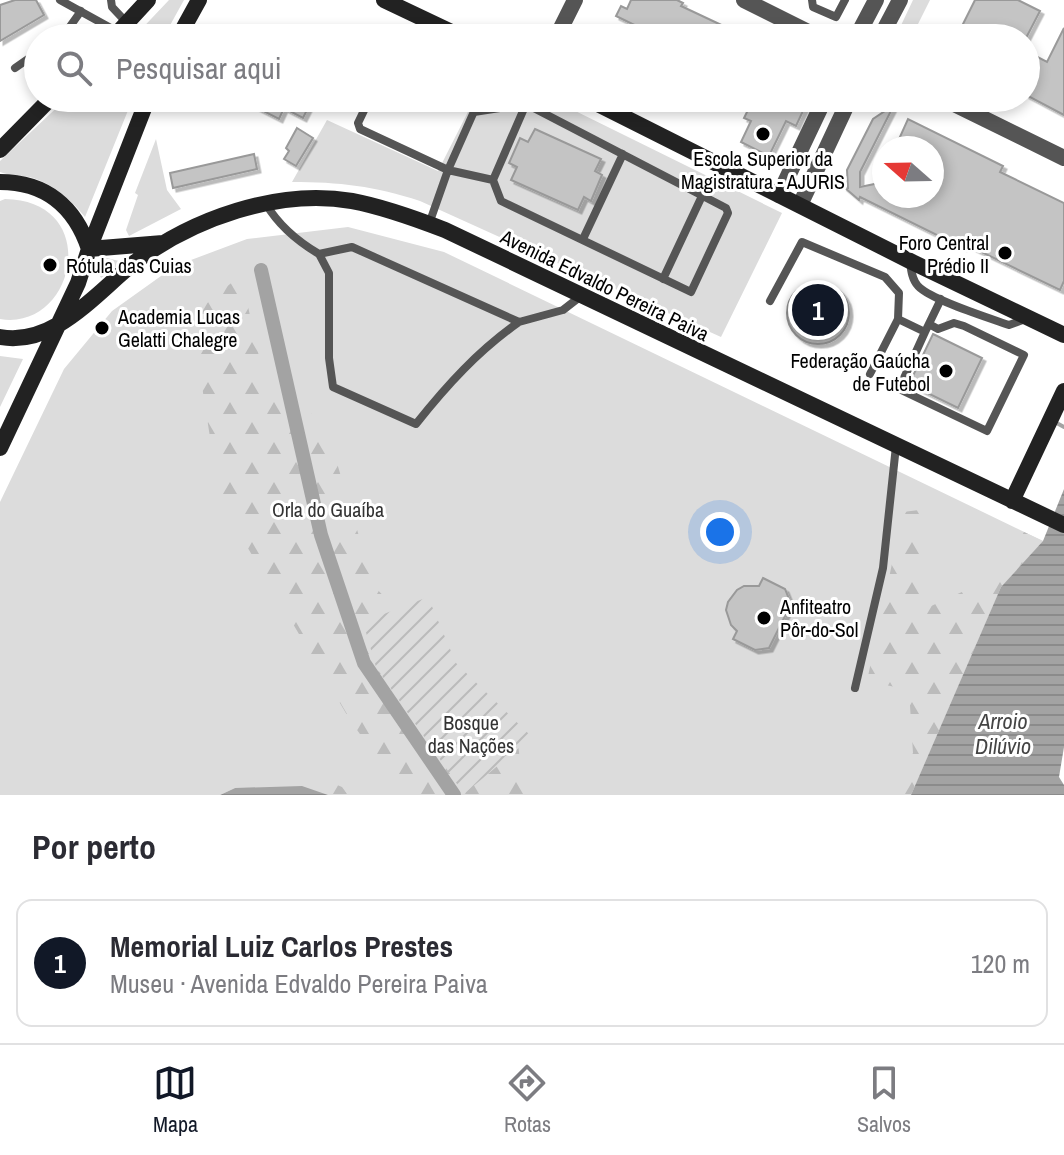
<!DOCTYPE html>
<html lang="pt">
<meta charset="utf-8">
<style>
body{margin:0;font-family:"Archivo Narrow",sans-serif;background:#f2f2f3;color:#2b2b33}
.compass{position:absolute;left:872px;top:136px;width:72px;height:72px;border-radius:50%;background:#fff;box-shadow:0 4px 12px #0003;rotate:290deg}
.you{position:absolute;left:720px;top:532px;width:28px;height:28px;margin:-20px;border:6px solid #fff;border-radius:50%;background:#1a73e8;box-shadow:0 0 0 12px #1a73e833}
.badge{display:grid;place-items:center;width:52px;height:52px;border-radius:50%;background:#111827;color:#fff;font-size:26px;font-weight:700}
.pin{position:absolute;translate:-50% -50%;border:4px solid #fff;box-shadow:0 2px 8px #0006}
.list{margin:0;padding:0;list-style:none}
h2{display:flex;justify-content:space-between;align-items:center;height:104px;margin:0;padding:0 32px;font-size:34px}
h2 small{font-size:26px;font-weight:400;color:#7c7c81}
.list li{display:grid;grid-template-columns:52px 1fr auto;gap:24px;align-items:center;box-sizing:border-box;height:128px;margin:0 16px 16px;padding:0 16px;border:2px solid #e1e1e2;border-radius:16px}
.list b{display:block;font-size:30px;white-space:nowrap}
.list p{margin:0;font-size:26px;white-space:nowrap;color:#7c7c81}
.list em{font-size:26px;font-style:normal;color:#7c7c81}
.icon{flex:none;width:44px;height:44px;fill:none;stroke:currentColor;stroke-width:2;stroke-linecap:round;stroke-linejoin:round}
.map{position:relative;flex:none;width:1064px;height:795px;overflow:hidden}
.search{position:absolute;background:#fff;box-shadow:0 4px 12px #0003;left:24px;right:24px;top:24px;height:88px;display:flex;align-items:center;gap:20px;box-sizing:border-box;padding:0 28px;border-radius:44px;color:#7c7c81;font-size:30px}
.sheet{height:248px;background:#fff}
nav{display:flex;justify-content:space-around;align-items:center;box-sizing:border-box;height:112px;border-top:2px solid #e1e1e2;background:#fff;font-size:22px;color:#7c7c81}
nav a{display:grid;justify-items:center;gap:4px}
nav .on{color:#111827}
.map>svg:first-child{display:block}
</style>
<div class="map">
<svg width="1064" height="795" viewBox="0 0 1064 795">
<defs>
<pattern id="forest-firs" width="22" height="20" patternUnits="userSpaceOnUse" patternTransform="scale(2)"><rect width="22" height="20" fill="#dcdcdc"/><path d="M5 1l3.5 6h-7zM16 11l3.5 6h-7z" fill="#bbb"/></pattern>
<pattern id="garden-furrows" width="10" height="10" patternUnits="userSpaceOnUse" patternTransform="scale(2)"><rect width="10" height="10" fill="#dcdcdc"/><path d="M-1 1l2-2M0 10L10 0M9 11l2-2" fill="none" stroke="#bbb"/></pattern>
<pattern id="water-rules" width="6" height="5" patternUnits="userSpaceOnUse" patternTransform="scale(2)"><rect width="6" height="5" fill="#a3a3a3"/><path d="M0 2.5h6" fill="none" stroke="#8b8b8b"/></pattern>
<filter id="shadow"><feDropShadow dx="3.5" dy="3.5" stdDeviation="0" flood-color="#0004"/></filter>
</defs>
<rect width="100%" height="100%" fill="#fff"/>
<path fill="#dcdcdc" d="M169 0H184L163 38H133Z
M913 0H930L911 38H895Z
M67 98H133L85 217C71 200 55 185 33 178 22 175 10 176 0 172V161Z
M475 98H549L782 213 721 337 420 201C375 186 339 182 292 182L327 120 438 171Z
M156 139 167 190 181 209 129 236 126 230 138 195 135 193Z
M5 199C104 201 75 332 0 319V201Z
M348 227 444 252 1043 541 1001 587 911 795H328L235 788 220 795H0V502L64 369 112 311 175 266 247 239Z
M103 257 123 262 101 278 98 272Z
M0 356 23 359 0 407Z"/>
<path fill="url(#forest-firs)" d="M241 275 267 392 324 420 374 586 517 736 523 785 545 795H403L350 720 220 501 191 316Z
M927 509 918 612 997 576 1024 532 1043 541 1001 587 911 795H887L913 753 909 690 867 681 903 512Z
M299 769 342 787 348 795H328L302 786Z"/>
<path fill="url(#garden-furrows)" d="M428 597 456 663 532 737 464 794 376 667 363 622Z"/>
<path fill="url(#water-rules)" d="M1064 489V747L1059 777 1064 785V795H911L1001 587 1043 541Z
M302 786 328 795H220L235 788Z"/>
<g fill="none" stroke-linecap="round" stroke-linejoin="round">
<path stroke="#a3a3a3" stroke-width="4" d="M1053 421 1064 427"/>
<path stroke="#a3a3a3" stroke-width="14" d="M261 270 321 535 364 663 454 795"/>
</g>
<path fill="#c4c4c4" stroke="#999" stroke-width="2" filter="url(#shadow)" d="M15 0H36L44 15 0 41V5Z
M631 0H677L683 3 681 6 749 38H661L616 16 621 6 627 9Z
M975 0H1018L1040 11 1026 38H956Z
M1064 28V115L1026 95V51L1047 62Z
M238 98H313L303 118 284 108 279 119Z
M754 98H809L796 126 786 121 769 156 741 142 751 121 744 118Z
M894 105 860 172V187L884 182V196H932V148H895L908 119 1003 166 1000 172 1064 203V281L1060 290 965 244 963 248 860 197 859 200 845 188H848L847 170 873 119Z
M297 128 313 138 296 166 284 159 289 151 286 148Z
M535 129 601 159 595 171 602 175 591 201 584 197 578 210 511 180 517 167 509 163 520 138 528 142Z
M254 154 257 169 173 188 170 173Z
M787 313a31 31 0 1 1 62 0a31 31 0 1 1-62 0Z
M933 334 982 358 958 408 909 384Z
M763 578 785 589 791 604 769 648 755 650 733 639 737 631 731 625 726 610 728 602 737 590 744 586H759Z"/>
<g fill="none" stroke-linecap="round" stroke-linejoin="round">
<path stroke="#555" stroke-width="8" d="M60 0 118 32
M111 0 112 7 127 23
M812 0 813 7 836 17 845 0
M58 38 66 32 81 11
M15 68 38 52
M370 98 358 123 360 129 448 170 480 98
M474 112 526 104 726 208 728 213 691 292 501 201 493 180 526 104 528 98
M266 204C279 226 297 241 319 254L352 247 519 322C478 351 447 385 416 424L333 387 329 358V273L319 254
M429 224 448 170 493 180
M583 239 623 154
M910 262C911 270 912 280 918 286 931 300 989 318 1009 325L1028 318
M663 279 702 196
M770 301 802 242 885 277 899 293 898 319 870 374
M898 319 925 332 941 299
M519 322 563 310 581 296
M925 332 899 389 987 431 1024 355 964 326 954 323 938 329 929 324
M855 688 883 568 896 446"/>
<path stroke="#555" stroke-width="16" d="M744 0 820 38
M556 38 575 0
M942 98 1064 158"/>
<path stroke="#555" stroke-width="16" d="M856 38 876 0
M880 38 900 0
M779 195 825 98
M800 205 850 98"/>
<path stroke="#222" stroke-width="16" d="M384 0 464 38
M113 38 148 0
M178 38 199 0
M586 98 910 261 1064 335
M0 150 51 98
M0 182C46 182 75 207 89 249L163 243
M0 337C54 347 96 293 134 263 192 219 278 188 352 201 384 207 414 218 445 230L1064 525
M0 448 78 283 89 249 148 98
M1012 501 1064 391"/>
</g>
<g fill="#000" stroke="#fff" stroke-width="3">
<circle cx="763" cy="134" r="8"/>
<circle cx="1005" cy="253" r="8"/>
<circle cx="50" cy="265" r="8"/>
<circle cx="102" cy="328" r="8"/>
<circle cx="946" cy="371" r="8"/>
<circle cx="764" cy="618" r="8"/>
</g>
<g text-anchor="middle" dominant-baseline="central" stroke-width="6" stroke-linejoin="round" paint-order="stroke">
<g font-size="20" fill="#000" stroke="#fff" text-anchor="start">
<text x="763" y="158" text-anchor="middle">Escola Superior da<tspan x="763" dy="23">Magistratura - AJURIS</tspan></text>
<text x="989" y="242" text-anchor="end">Foro Central<tspan x="989" dy="23">Prédio II</tspan></text>
<text x="66" y="265">Rótula das Cuias</text>
<text x="118" y="316">Academia Lucas<tspan x="118" dy="23">Gelatti Chalegre</tspan></text>
<text x="930" y="360" text-anchor="end">Federação Gaúcha<tspan x="930" dy="23">de Futebol</tspan></text>
<text x="780" y="606">Anfiteatro<tspan x="780" dy="23">Pôr-do-Sol</tspan></text>
</g>
<g font-size="20" fill="#000" stroke="#fff">
<text transform="translate(605 285) rotate(26)">Avenida Edvaldo Pereira Paiva</text>
</g>
<g font-size="20" fill="#333" stroke="#fff">
<text x="328" y="509">Orla do Guaíba</text>
<text x="471" y="722">Bosque<tspan x="471" dy="23">das Nações</tspan></text>
</g>
<g font-size="22" font-style="italic" fill="#444" stroke="#fff">
<text x="1003" y="721">Arroio<tspan x="1003" dy="25">Dilúvio</tspan></text>
</g>
</g>
</svg>
<svg class="compass" viewBox="-18 -18 36 36"><path d="M0-13l5 13h-10z" fill="#e53935"/><path d="M0 13l5-13h-10z" fill="#7c7c81"/></svg>
<div class="you"></div>
<div class="pin badge" style="left:818px;top:310px">1</div>
<div class="search"><svg class="icon" aria-label="search" viewBox="0 0 24 24"><circle cx="10" cy="10" r="6"/><path d="M15 15l6 6"/></svg>Pesquisar aqui</div>
</div>
<section class="sheet">
<h2>Por perto<small></small></h2>
<ul class="list">
<li><span class="badge">1</span><div><b>Memorial Luiz Carlos Prestes</b><p>Museu · Avenida Edvaldo Pereira Paiva</p></div><em>120 m</em></li>
</ul>
</section>
<nav>
<a class="on"><svg class="icon" aria-label="map" viewBox="0 0 24 24"><path d="M3 6l6-2 6 2 6-2v14l-6 2-6-2-6 2zM9 4v14M15 6v14"/></svg>Mapa</a>
<a><svg class="icon" aria-label="directions" viewBox="0 0 24 24"><path d="M12 3l9 9-9 9-9-9zM9 14v-3h6M13 9l2 2-2 2"/></svg>Rotas</a>
<a><svg class="icon" aria-label="saved" viewBox="0 0 24 24"><path d="M7 4h10v16l-5-4-5 4z"/></svg>Salvos</a>
</nav>
